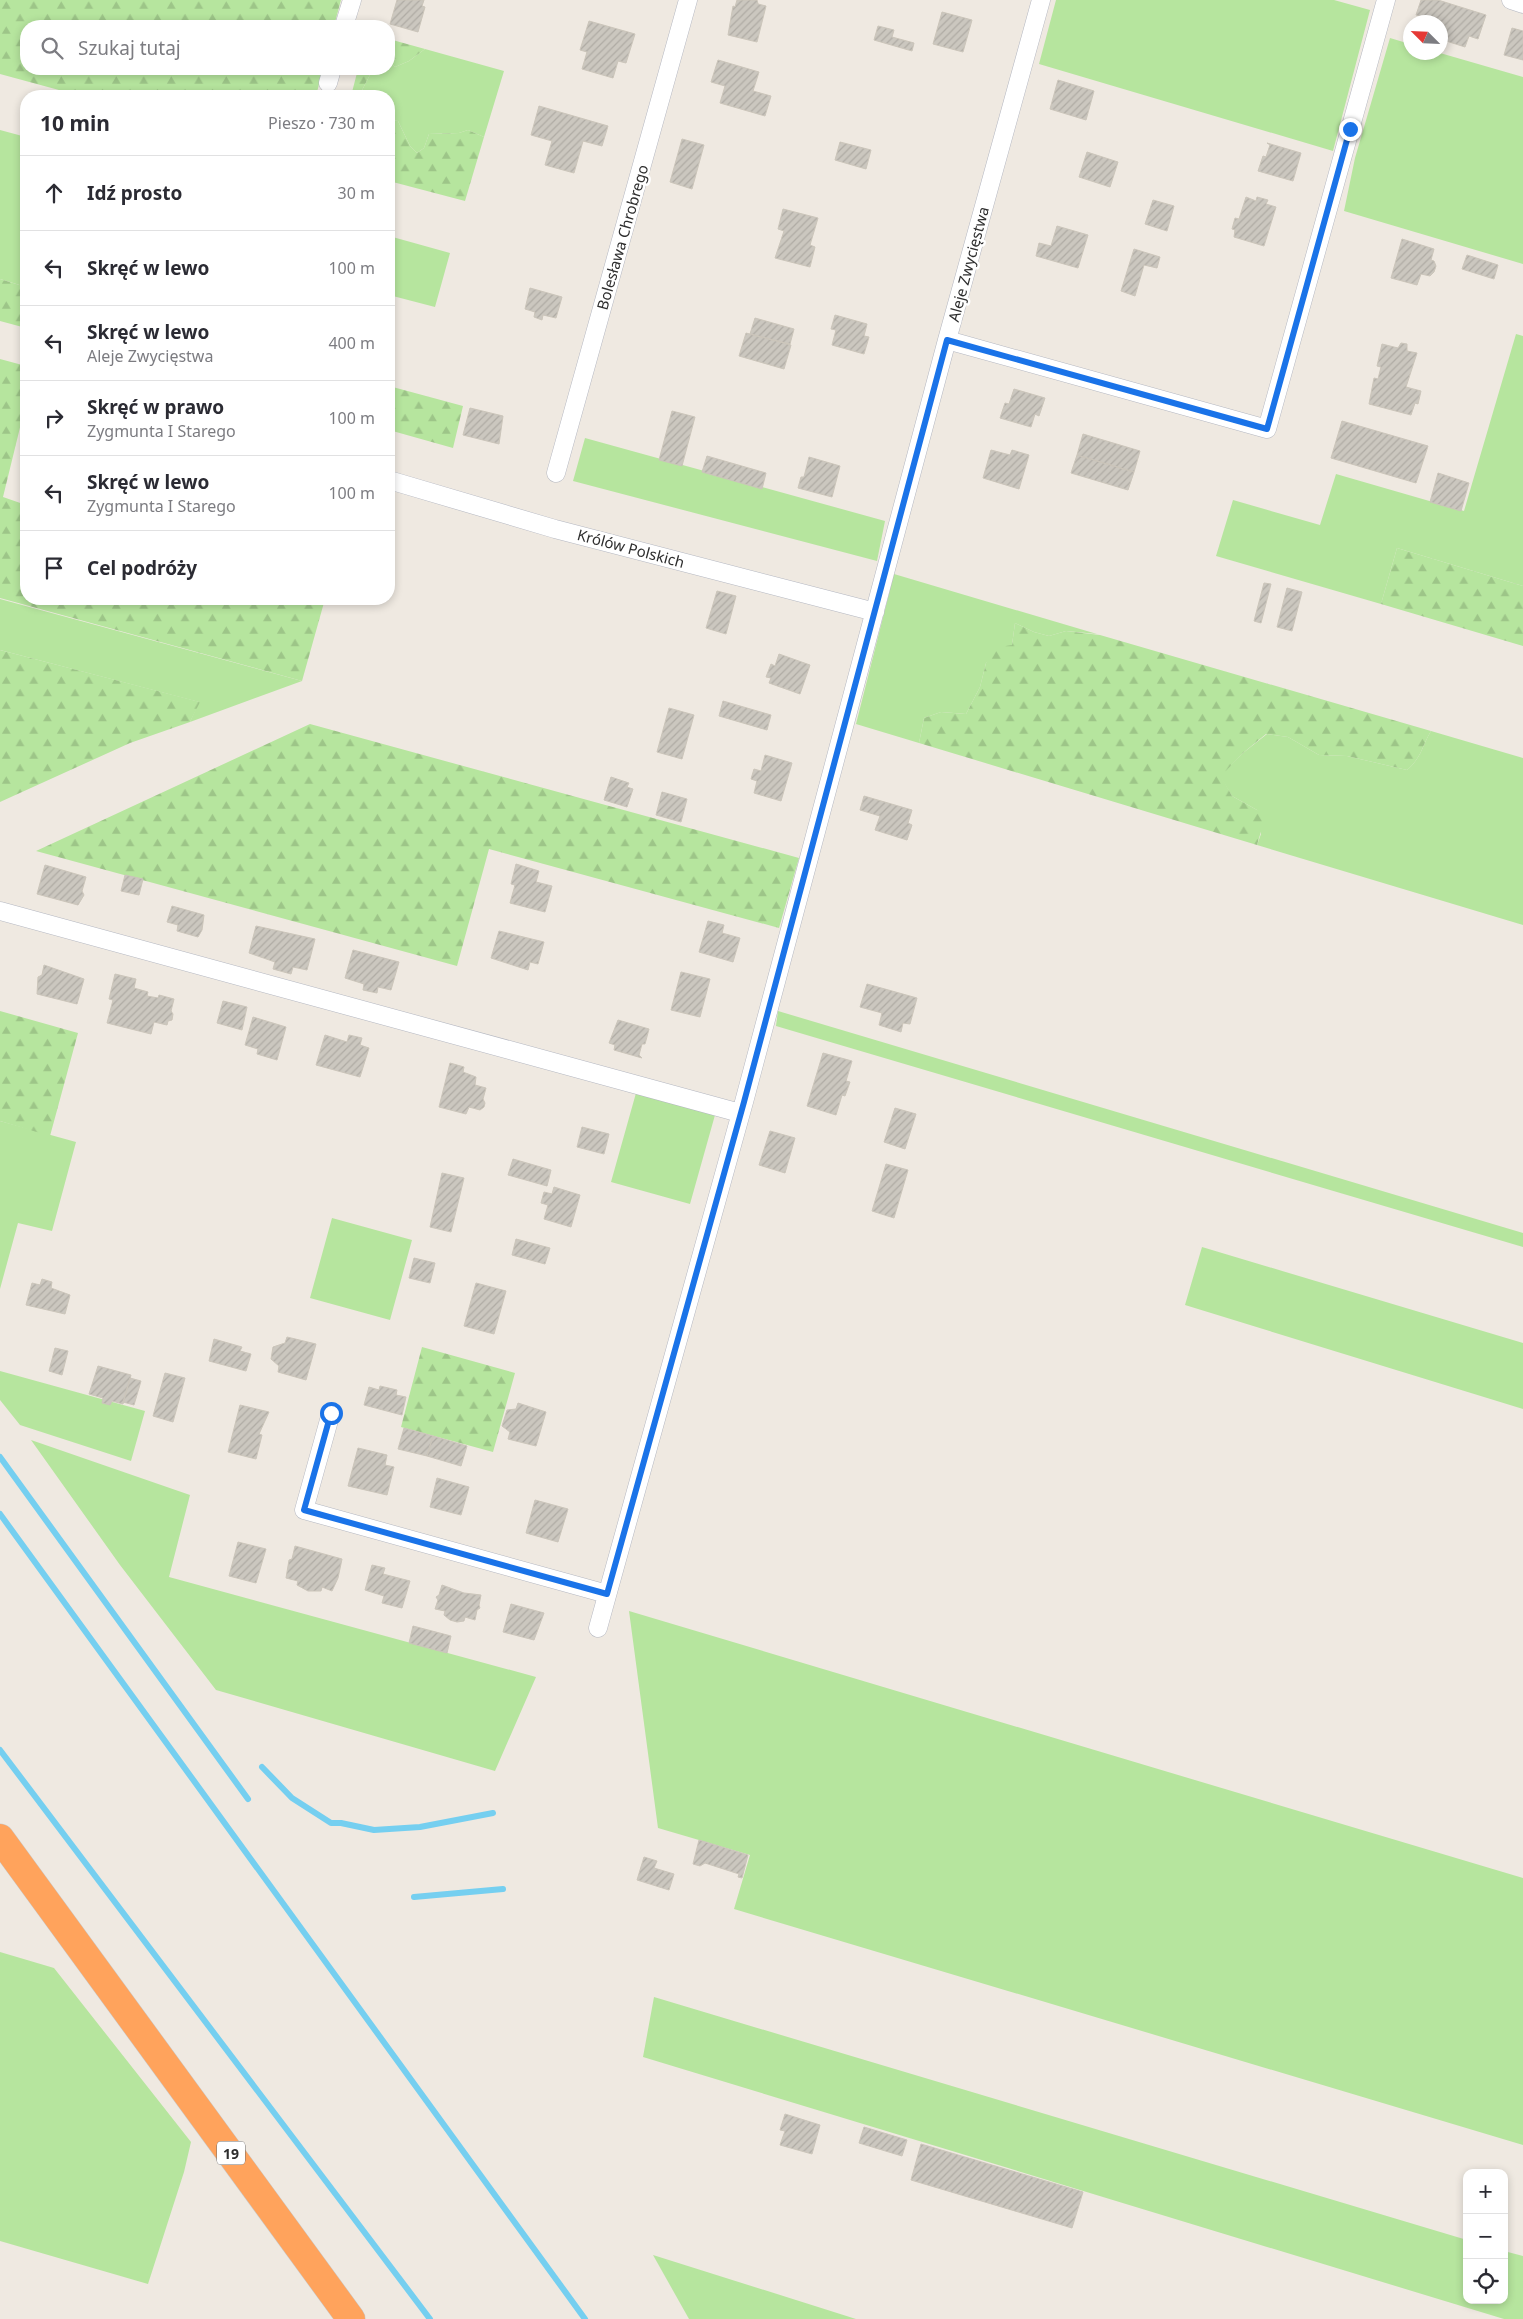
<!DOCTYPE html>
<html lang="pl">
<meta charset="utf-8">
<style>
body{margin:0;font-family:"Noto Sans",sans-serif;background:#f7f7f7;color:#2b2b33}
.controls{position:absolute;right:15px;bottom:15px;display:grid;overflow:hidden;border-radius:10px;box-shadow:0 2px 8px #0003}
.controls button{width:45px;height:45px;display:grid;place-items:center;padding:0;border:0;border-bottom:1px solid #e1e1e2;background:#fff;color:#2b2b33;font:25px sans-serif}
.compass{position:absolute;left:1403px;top:15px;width:45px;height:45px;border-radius:50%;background:#fff;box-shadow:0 2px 8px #0003;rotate:294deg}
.stop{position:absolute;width:15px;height:15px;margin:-11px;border:4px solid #1a73e8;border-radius:50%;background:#fff}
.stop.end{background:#1a73e8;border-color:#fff;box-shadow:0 1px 5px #0008}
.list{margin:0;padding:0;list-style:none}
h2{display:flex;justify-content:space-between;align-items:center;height:65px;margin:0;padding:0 20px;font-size:21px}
h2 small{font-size:16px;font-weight:400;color:#7c7c81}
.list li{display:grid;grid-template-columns:32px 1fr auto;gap:15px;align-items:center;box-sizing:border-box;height:75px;padding:0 20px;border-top:1px solid #e1e1e2}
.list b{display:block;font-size:19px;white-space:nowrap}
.list p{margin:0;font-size:16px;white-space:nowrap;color:#7c7c81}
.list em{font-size:16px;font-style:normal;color:#7c7c81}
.icon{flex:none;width:28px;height:28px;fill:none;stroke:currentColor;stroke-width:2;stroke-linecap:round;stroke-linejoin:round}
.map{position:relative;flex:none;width:1523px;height:2319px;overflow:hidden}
.search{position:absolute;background:#fff;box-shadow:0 2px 8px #0003;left:20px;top:20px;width:375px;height:55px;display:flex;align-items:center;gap:12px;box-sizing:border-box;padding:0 18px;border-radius:20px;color:#7c7c81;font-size:19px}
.panel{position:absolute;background:#fff;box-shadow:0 2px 8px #0003;left:20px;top:90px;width:375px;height:515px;border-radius:20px}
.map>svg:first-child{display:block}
</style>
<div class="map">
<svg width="1523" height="2319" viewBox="0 0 1523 2319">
<defs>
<pattern id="forest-firs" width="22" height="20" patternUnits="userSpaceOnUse" patternTransform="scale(1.25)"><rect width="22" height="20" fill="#b6e59e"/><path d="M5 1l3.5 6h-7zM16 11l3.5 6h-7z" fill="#9dc588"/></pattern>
<pattern id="building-hatch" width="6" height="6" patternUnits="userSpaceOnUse" patternTransform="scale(1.25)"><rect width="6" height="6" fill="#cbc7bf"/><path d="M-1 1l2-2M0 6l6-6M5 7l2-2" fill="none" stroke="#afaba4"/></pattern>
</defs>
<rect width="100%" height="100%" fill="#efe9e1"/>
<path fill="#b6e59e" d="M1056 0H1334L1370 10 1333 151 1039 64Z
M1390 38 1410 44V52L1440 53 1523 77V264L1344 211 1355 158Z
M425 49 504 71 484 137 468 130 459 133 429 134 424 148 417 153 410 146 398 121 389 120V96H359L373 69H389V62L395 67 409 61Z
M0 130 26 137V287L0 279Z
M389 236 450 253 435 307 389 295Z
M1516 334 1523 336V586L1397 548 1381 604 1216 556 1233 500 1320 525 1336 474 1464 511Z
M585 438 885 521 877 561 573 481Z
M894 574 1097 634 1066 631 1049 636 1034 632 1015 623 1012 645 986 663 980 687 966 714 941 712 924 718 919 743 856 724Z
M0 599 302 681 190 722 199 702 0 650Z
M1431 731 1523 758V925L1257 845 1261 834 1257 810 1232 796 1220 776 1243 753 1267 734 1288 737 1319 755 1347 756 1407 770C1422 757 1421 748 1431 731Z
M778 1011 1523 1233V1247L776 1026Z
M636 1093 715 1115 690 1204 611 1182Z
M0 1121 76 1142 52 1231 18 1223 0 1289Z
M332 1218 412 1240 390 1320 310 1298Z
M1202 1247 1523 1343V1409L1185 1305Z
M0 1371 145 1411 131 1461 20 1425 0 1400Z
M31 1440 190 1495 169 1577 536 1677 495 1771 216 1690 120 1565Z
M629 1611 1523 1878V2145L734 1909 750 1855 658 1828Z
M0 1952 54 1968 191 2142 184 2172 148 2284 0 2241Z
M654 1997 1467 2240V2300H1504V2251L1523 2256V2319H1504L643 2057Z
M653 2255 856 2319H689Z"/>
<path fill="url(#forest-firs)" d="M0 0H341L334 26H26V69H323L316 96H81L0 74Z
M389 39 425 49 409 61 395 67 389 62Z
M358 69H373L359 96H351Z
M389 120 398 121 410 146 417 153 424 148 429 134 459 133 468 130 484 137 465 201 389 181Z
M0 279 26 287V328L0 321Z
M0 359 26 366V403L3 497 26 505V599H325L302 681 0 598Z
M389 386 463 406 453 448 389 430Z
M1397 548 1523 586V646L1381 604Z
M1015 623 1034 632 1049 636 1066 631 1100 635 1431 731C1421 748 1422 757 1407 770L1347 756 1319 755 1288 737 1266 734 1243 753 1221 776 1232 796 1257 810 1265 818 1257 845 919 743 924 718 941 712 966 714 980 687 986 663 999 647 1012 645Z
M0 650 200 702 190 722 130 743 0 802Z
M310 724 799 858 779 928 489 849 457 966 36 851Z
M0 1011 78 1033 50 1136 0 1121Z
M422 1347 515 1373 493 1452 401 1427Z"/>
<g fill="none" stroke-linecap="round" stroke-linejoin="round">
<path stroke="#75cff0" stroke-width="6" d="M0 1457 248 1799
M0 1514 585 2319
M0 1750 430 2319
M262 1767 292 1798 331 1823H341L374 1830 420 1827 493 1813
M414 1897 503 1889"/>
</g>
<path fill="url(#building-hatch)" stroke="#cbc5ba" d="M397 0H424L422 6 425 7 418 32 390 24Z
M737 0H757L758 4 766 6 757 42 728 35 733 6 735 7Z
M1421 0H1438L1486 15 1478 39 1469 36 1465 47 1440 39V22H1426L1427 18 1416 15Z
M942 12 972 20 963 52 933 44Z
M589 21 635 34 626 63 618 61 613 78 582 69 587 52 580 50Z
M878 26 894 30 892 37 914 43 912 51 874 40Z
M1512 28 1523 31V60L1504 55Z
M718 60 759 72 753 91 771 96 765 116 720 103 725 86 711 82Z
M1058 80 1094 91 1086 120 1050 109Z
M539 106 608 126 602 146 583 141 574 173 545 165 552 141 531 135Z
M682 139 704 145 692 189 670 182Z
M840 142 871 150 866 169 835 160Z
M1267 143 1301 153 1293 181 1258 171 1263 156 1266 157 1270 145Z
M1087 152 1118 162 1110 187 1079 177Z
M1246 197 1256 201 1257 197 1268 200 1266 204 1276 207 1264 246 1234 237 1235 230 1232 229 1235 218 1239 219Z
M1153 200 1174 206 1167 231 1145 224Z
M783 209 818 218 810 245 815 247 810 267 775 258 784 231 778 229Z
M1057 226 1088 235 1078 268 1036 256 1039 243 1051 246Z
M1402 239 1434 249 1431 260 1434 261 1436 266 1434 272 1430 276 1421 274 1417 285 1391 278Z
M1134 249 1160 257 1157 268 1144 265 1135 296 1121 291Z
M1467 255 1498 265 1494 279 1462 269Z
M530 288 562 297 556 318 543 315 542 320 534 317 535 312 525 309Z
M835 315 867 324 864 336 869 337 864 354 832 345 836 330 831 329Z
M755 318 794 329 790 344 750 334Z
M746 333 791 345 784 369 739 356Z
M1401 343 1407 344V351L1417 353 1406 387 1421 391 1418 404 1415 403 1411 415 1369 404 1374 378 1378 379 1381 367 1377 366 1382 344 1398 348Z
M1014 389 1045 398 1039 416 1035 414 1031 427 1000 418 1005 403 1009 404Z
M470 408 503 416 499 444 463 435Z
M672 411 695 417 682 466 659 460Z
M1342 421 1428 446 1416 483 1331 458Z
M1083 434 1140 451 1134 472 1077 455Z
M991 450 1010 455 1012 450 1029 455 1019 489 983 478Z
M1077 455 1134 472 1128 490 1071 473Z
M707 456 766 473 762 489 702 472Z
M809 457 840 466 832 497 798 488 801 477H804Z
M1438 473 1469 483 1461 511 1430 502Z
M1264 583 1271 584 1261 623 1254 621Z
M1287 588 1302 592 1292 631 1277 627Z
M717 591 736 596 726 634 706 628Z
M779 654 810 665 800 694 769 683 771 678 766 677 771 664 775 666Z
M723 701 771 715 767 730 719 716Z
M669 708 694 715 682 759 657 752Z
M765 755 792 763 781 801 754 793 757 781 751 779 754 769 761 771Z
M611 777 629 783 627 787 633 789 627 807 604 800Z
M662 792 687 799 681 822 656 815Z
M864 796 912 810 908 823 912 825 907 840 875 830 880 816 860 810Z
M516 864 539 871 536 882 552 886 545 912 510 903 515 885 511 884Z
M45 865 86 877 82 891 84 895 78 905 37 894Z
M125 875 143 879 139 895 121 891Z
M172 906 204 915 202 930 198 937 177 931 178 925 167 922Z
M708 921 724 925 722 933 740 938 733 962 699 952Z
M256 926 315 939 307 970 293 967 291 974 273 969 275 962 249 953Z
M499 931 544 942 538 964 530 962 528 970 491 958Z
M353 950 399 962 391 990 378 987 377 993 363 990 364 984 345 978Z
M44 965 84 979 77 1004 37 994 38 977 42 975Z
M681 972 710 979 700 1017 671 1010Z
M115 974 136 979 134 988 148 992 147 996 158 998 159 995 174 999 171 1011 173 1014 172 1020 168 1021 167 1025 154 1022 151 1034 107 1023 113 1000 109 999Z
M867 984 917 998 910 1024 903 1023 901 1032 879 1025 882 1013 860 1007Z
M223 1001 247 1007 242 1030 217 1023Z
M253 1017 286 1027 277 1060 257 1054 258 1049 245 1045Z
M618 1020 649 1029 645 1044H642L639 1055 642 1058 614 1050 615 1045 609 1043Z
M325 1035 347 1042 349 1035 362 1038 360 1045 369 1048 360 1077 316 1065Z
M823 1053 852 1061 846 1081 850 1082 845 1096 842 1095 836 1115 807 1106Z
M450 1063 464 1067 463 1072 476 1077 475 1085 486 1088 483 1099 485 1103 484 1107 480 1110 469 1107 466 1114 439 1107Z
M895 1108 916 1114 905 1149 884 1142Z
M582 1127 609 1134 604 1154 577 1147Z
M770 1131 795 1138 785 1173 759 1165Z
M513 1159 551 1170 547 1186 508 1175Z
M886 1164 908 1170 894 1218 872 1211Z
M442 1173 464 1178 451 1232 430 1227Z
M554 1187 580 1195 571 1227 544 1219 548 1205 541 1203 544 1192 552 1194Z
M516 1239 550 1248 545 1264 512 1255Z
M414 1258 435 1263 430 1283 409 1278Z
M42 1279 52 1282 51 1288 70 1295 65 1314 26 1305 32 1283 40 1285Z
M476 1283 506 1291 494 1334 464 1326Z
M287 1337 316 1344 306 1380 278 1372 279 1366 271 1359 273 1347 285 1343Z
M214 1339 242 1347 240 1351 251 1354 246 1371 209 1361Z
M55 1348 68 1351 62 1375 49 1371Z
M98 1366 131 1375 123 1404 112 1401 110 1405 102 1403 103 1398 89 1394Z
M165 1373 185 1378 173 1422 153 1416Z
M130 1378 141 1381 134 1405 123 1402Z
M380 1386 397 1390 396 1395 406 1397 402 1415 364 1405 369 1387 379 1390Z
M518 1403 546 1412 536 1446 508 1439 510 1432 502 1426 507 1410 516 1409Z
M240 1405 269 1412 259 1434 262 1435 256 1459 228 1452Z
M404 1428 433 1436 427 1456 398 1449Z
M433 1436 467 1446 461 1466 427 1456Z
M358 1448 387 1455 385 1465 394 1467 387 1495 348 1486Z
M437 1478 469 1487 461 1515 430 1507Z
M535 1500 568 1509 558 1542 526 1533Z
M238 1542 266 1549 256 1583 229 1576Z
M295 1546 342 1559 338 1578 332 1591 322 1587 321 1591H308L297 1585 298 1581 286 1578 289 1560 292 1559Z
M372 1565 385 1568 383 1574 410 1581 402 1608 382 1603 384 1596 365 1590Z
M442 1585 464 1593 481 1595 479 1605 480 1608 477 1610 475 1620 465 1617 464 1621 457 1622 450 1620 444 1615 445 1611 435 1609 438 1600 436 1597 439 1595Z
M511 1604 544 1613 534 1640 503 1632Z
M413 1626 451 1636 447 1653 409 1643Z
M699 1840 748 1855 742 1878 738 1877 739 1874 705 1863 700 1866 693 1864Z
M644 1857 657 1861 654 1868 674 1874 669 1890 637 1880Z
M785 2114 820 2125 812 2154 780 2145 785 2131 780 2130Z
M864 2127 907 2140 902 2156 859 2143Z
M921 2144 1083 2192 1072 2228 911 2180Z"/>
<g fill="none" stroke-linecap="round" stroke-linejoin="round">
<g stroke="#b4b7c1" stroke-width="19">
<path id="street" d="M1511 0 1523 4
M344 26 352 0
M328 83 332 69
M947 340 1267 429 1386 0
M556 473 688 0
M389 480 555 529 875 612
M0 911 740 1113
M331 1413 304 1510 607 1594
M598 1628 744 1102 947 340 1041 0"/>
</g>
<g stroke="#c9c9c9" stroke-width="29">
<path id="highway" d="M0 1838 351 2319"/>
</g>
<use href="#street" stroke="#fff" stroke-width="18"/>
<use href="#highway" stroke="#ffa35c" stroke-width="28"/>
</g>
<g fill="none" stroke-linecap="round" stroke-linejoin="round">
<path stroke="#1a73e8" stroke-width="6" d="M331 1413 304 1510 607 1594 744 1102 947 340 1267 429 1350 129"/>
</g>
<g text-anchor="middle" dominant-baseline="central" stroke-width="5" stroke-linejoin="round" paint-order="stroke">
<rect fill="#fff" stroke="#6d6d6d" stroke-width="1" x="217" y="2141.5" width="28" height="23" rx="4"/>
<g font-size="14" font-weight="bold" fill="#2e2e2e">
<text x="231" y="2153">19</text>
</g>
<g font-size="15" fill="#2e2e2e" stroke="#fff">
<text transform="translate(622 237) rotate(-74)">Bolesława Chrobrego</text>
<text transform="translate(968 264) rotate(-75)">Aleje Zwycięstwa</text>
<text transform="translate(631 548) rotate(15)">Królów Polskich</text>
</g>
</g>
</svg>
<div class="controls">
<button>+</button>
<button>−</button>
<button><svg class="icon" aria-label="locate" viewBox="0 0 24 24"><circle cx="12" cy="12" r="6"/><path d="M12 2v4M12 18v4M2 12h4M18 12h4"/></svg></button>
</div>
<svg class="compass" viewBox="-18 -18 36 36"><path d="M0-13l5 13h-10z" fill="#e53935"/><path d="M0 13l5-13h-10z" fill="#7c7c81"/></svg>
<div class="stop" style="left:331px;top:1413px"></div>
<div class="stop end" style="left:1350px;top:129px"></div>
<div class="search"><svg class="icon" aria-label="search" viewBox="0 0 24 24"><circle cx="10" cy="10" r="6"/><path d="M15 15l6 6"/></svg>Szukaj tutaj</div>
<section class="panel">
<h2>10 min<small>Pieszo · 730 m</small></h2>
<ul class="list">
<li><svg class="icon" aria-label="ahead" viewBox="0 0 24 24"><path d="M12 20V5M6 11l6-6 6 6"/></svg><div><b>Idź prosto</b></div><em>30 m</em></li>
<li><svg class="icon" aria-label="left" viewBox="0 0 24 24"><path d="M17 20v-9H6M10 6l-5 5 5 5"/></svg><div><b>Skręć w lewo</b></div><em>100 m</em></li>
<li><svg class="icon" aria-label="left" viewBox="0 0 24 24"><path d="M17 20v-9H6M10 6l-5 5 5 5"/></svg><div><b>Skręć w lewo</b><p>Aleje Zwycięstwa</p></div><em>400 m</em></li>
<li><svg class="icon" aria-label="right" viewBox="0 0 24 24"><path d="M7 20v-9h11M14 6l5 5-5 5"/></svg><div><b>Skręć w prawo</b><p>Zygmunta I Starego</p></div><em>100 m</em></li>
<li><svg class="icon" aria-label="left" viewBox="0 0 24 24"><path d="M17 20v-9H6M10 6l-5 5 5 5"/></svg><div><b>Skręć w lewo</b><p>Zygmunta I Starego</p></div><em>100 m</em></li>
<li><svg class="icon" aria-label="arrive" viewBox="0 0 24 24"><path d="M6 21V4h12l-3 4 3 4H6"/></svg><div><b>Cel podróży</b></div></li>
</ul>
</section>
</div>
